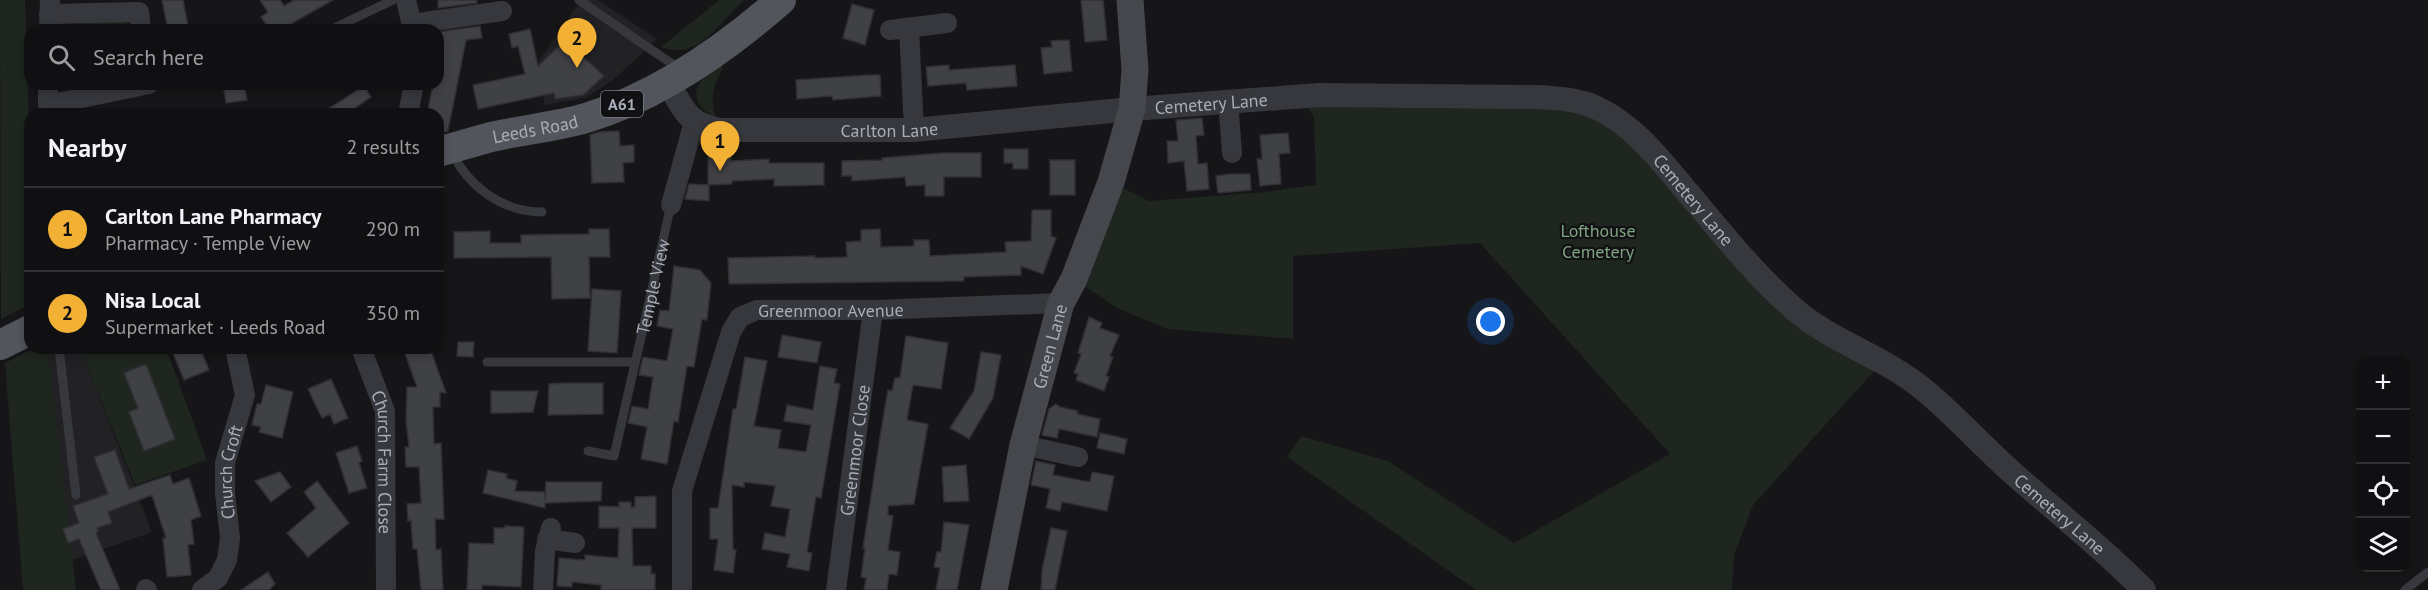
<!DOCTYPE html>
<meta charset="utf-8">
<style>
body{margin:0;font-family:"PT Sans",sans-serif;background:#1e1e20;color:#f1f3f6}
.controls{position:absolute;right:18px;bottom:18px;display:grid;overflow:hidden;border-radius:12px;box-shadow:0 3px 9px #0003}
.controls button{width:54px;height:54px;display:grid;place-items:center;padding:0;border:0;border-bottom:2px solid #303032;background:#101012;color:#f1f3f6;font:30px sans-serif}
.you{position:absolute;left:1491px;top:322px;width:21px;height:21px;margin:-15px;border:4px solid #fff;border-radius:50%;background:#1a73e8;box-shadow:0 0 0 9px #1a73e833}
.badge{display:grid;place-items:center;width:39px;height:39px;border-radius:50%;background:#f2b134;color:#111;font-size:20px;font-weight:700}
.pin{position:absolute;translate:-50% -50px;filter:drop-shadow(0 2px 3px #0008)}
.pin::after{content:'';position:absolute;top:32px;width:21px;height:18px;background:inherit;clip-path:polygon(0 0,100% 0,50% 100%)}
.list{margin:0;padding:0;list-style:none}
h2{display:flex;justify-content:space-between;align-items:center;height:78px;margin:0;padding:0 24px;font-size:26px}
h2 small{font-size:20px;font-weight:400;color:#9c9d9f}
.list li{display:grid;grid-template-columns:39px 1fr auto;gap:18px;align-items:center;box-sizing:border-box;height:84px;padding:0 24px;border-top:2px solid #303032}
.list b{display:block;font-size:22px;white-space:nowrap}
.list p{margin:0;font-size:20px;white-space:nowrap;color:#9c9d9f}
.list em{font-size:20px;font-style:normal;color:#9c9d9f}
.icon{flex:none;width:33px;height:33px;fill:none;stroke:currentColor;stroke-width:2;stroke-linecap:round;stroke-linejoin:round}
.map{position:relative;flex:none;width:2428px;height:590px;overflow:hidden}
.search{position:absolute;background:#101012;box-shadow:0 3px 9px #0003;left:24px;top:24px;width:420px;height:66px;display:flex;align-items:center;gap:15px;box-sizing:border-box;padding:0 21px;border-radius:18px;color:#9c9d9f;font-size:22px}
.panel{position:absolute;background:#101012;box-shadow:0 3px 9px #0003;left:24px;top:108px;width:420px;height:246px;border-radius:18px}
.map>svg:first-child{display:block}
</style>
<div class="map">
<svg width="2428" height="590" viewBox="0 0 2428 590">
<rect width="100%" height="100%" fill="#161618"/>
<path fill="#222225" d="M581 0H598L657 39 612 81 585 98 545 105 537 64Z
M48 348H80L152 532 72 560Z"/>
<path fill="#1e261f" d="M0 0H25L30 162V304L1 319Z
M719 0H744C720 21 699 62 661 47Z
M117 21 126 22 133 30H66L77 24Z
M721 65 723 68C712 86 710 99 716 119 684 99 694 82 721 65Z
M1519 106C1557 110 1580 109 1614 129L1876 369 1753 505 1734 555 1732 590H1476L1287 457 1301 436 1388 461 1514 543 1670 454 1480 243 1293 256V339L1167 329 1117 308 1086 287 1121 187 1149 201 1265 192 1316 185 1314 117 1307 107Z
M35 348H48L76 590H23L5 363Z
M80 348H166L207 460 135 485Z"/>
<path fill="#404145" stroke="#303034" stroke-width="1.5" d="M162 0H183L189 30H168Z
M260 0H280L284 6 294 0H333L280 30H270L261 17 268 12Z
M438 0H476L477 3 438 8Z
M1081 0H1103L1107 40 1085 42Z
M852 4 874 10 865 45 843 38Z
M480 26 482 38 466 40 448 131 438 134V114H427L433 84H438V32Z
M530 29 538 66 565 40 604 76 583 95 555 99 554 93 478 109 473 85 525 74 518 46 512 48 509 34Z
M1069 40 1072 71 1044 74 1041 48 1052 47 1051 41Z
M949 65V70L1015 65 1017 86 967 90 966 83 928 86 926 67Z
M869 75H880L881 96 833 100 832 96 797 99 796 80Z
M223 84H244L247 100 226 103Z
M364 86 371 97 346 114H320Z
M1202 118 1204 135 1196 136 1198 164 1207 163 1209 189 1187 191 1184 161 1168 163 1167 141H1178L1176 120Z
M619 131 620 146 634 145V162L623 163 624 182 592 183 590 135 599 132Z
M1288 133 1290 153 1279 154 1281 184 1260 186 1257 159H1262L1260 135Z
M1004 149H1028V169H1013V163H1004Z
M942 153H981V177H944V196H925V185L906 186 905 177 852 181V176H842V161L882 160V158Z
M708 157H731V161L769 159V163H824V185L774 186V179L732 181V184L708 185Z
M1050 160H1075V195H1050Z
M1230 174H1250L1251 190 1218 193 1216 176Z
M689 184 709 185V201L685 199Z
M1032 210H1051V236L1056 238 1043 274 1021 266V275L964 277V281L729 284 728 258 815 256V258L847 257 846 242 861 241V230L880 229 881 247 914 246V240H929L930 256 1006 252 1005 242 1031 241Z
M589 229H609L610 257H589L590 298 552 299 551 257 454 258V232L490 231V243H521V235L589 234Z
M674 266 700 270 711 283 707 320 702 319 694 367 687 366 678 422 674 421 667 464 641 459 647 427 628 423 632 406 648 409 653 377 639 375 643 357 667 361 673 329 657 326 660 310 669 311Z
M592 289 621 291 617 353 588 351Z
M1089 317 1102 323 1100 328 1119 335 1110 356 1113 357 1106 376 1109 377 1104 391 1076 380 1078 374 1074 373 1081 354 1078 353Z
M782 335 821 342 817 363 778 357Z
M906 336 948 343 941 389 913 385 907 420 928 424 914 504 888 506V515L893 516 888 550 900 552 897 575 889 574 887 590H864L866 578 861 577 865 548H863L881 431 888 390 892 391 895 378H900Z
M458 342H474L473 357 457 356Z
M171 348H200L209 370 184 380Z
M403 348H430L446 393 440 392V407H433L434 444 441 443 444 519H435L436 550 441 549 443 590H421L417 549H413L411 520 408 521 407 504 421 503 419 467H406L405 447H409L406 421 407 387H417Z
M981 352 1001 355 993 398 969 439 950 428 974 391Z
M745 357 767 361 754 426 781 430 778 448 806 452 811 425 784 421 787 405 813 410 820 366 837 369 834 383 840 384 821 498 816 497 807 552 812 553 809 571 787 567 790 554 762 549 765 533 785 537 790 509 771 506 775 486 744 482V487L732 485 733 549 736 550 733 573 714 570 718 539H710V508H718L733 409H736Z
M146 364 175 439 144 451 129 412 138 408 124 373Z
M331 379 348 418 334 424 330 414 322 418 308 389Z
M565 383H603V414L548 415 549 384Z
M266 385 293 392 282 438 259 432 261 427 252 425 257 404H261Z
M491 391H538L533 412 507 413H491Z
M1056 404 1060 407 1078 411 1077 414 1100 419 1097 437 1059 429 1057 438 1042 435 1049 409Z
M1100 433 1127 439 1124 454 1097 448Z
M357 446 362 461 359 463 367 488 349 493 336 453Z
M115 450 129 489 170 475 173 484 189 478 201 516 191 520 194 544 188 545 191 575 167 577 163 538H166L152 495 108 512 112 523 97 528 98 532 96 533 120 590H101L79 539 68 543 63 529 79 523 73 506 108 494 94 457Z
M1036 461 1055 465 1053 475 1090 482 1092 472 1114 476 1107 511 1062 502 1060 511 1046 508 1050 489 1031 485Z
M966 465 969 501 944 502 942 467Z
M488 470 507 474 506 478 517 481 515 491 545 492V500L546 482H602L601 501 545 503V508L483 493Z
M280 472 291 487 271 502 255 481Z
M317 481 349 523 308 557 287 533 316 508 304 492Z
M656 496V528H632L633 566H651V574H655V590H601V585L572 582V587L557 586 559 558 585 560V555L618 558 619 528H599V506L619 507V502H631V507H635V497Z
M944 522 969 525 957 590H936L940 568 934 567 937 552H941Z
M505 526 524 527 521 587 482 585V590H467L469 543 494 544V528H505Z
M1051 528 1067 531 1055 590H1041L1042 570Z
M268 572 275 584 269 590H241Z"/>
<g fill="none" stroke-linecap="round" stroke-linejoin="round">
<g stroke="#37383d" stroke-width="9">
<path d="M579 0 681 70"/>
<path d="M330 30 393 0"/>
<path d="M451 151C468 186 502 212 542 212"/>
<path d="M59 348 76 495"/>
<path d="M487 362H634"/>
<path id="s1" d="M588 451 614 456 671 205"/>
<path d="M2405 590 2428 572"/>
</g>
<g stroke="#37383d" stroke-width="20">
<path d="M406 0 413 30"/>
<path d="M49 14 139 12 141 30"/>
<path d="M412 24 502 11"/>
<path d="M909 28 914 130"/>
<path d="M49 30 50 0"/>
<path d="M890 30 947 23"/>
<path d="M48 84V105L149 84"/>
<path d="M1228 101 1232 153"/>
<path d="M408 114 414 84"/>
<path d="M671 205 694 122"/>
<path id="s2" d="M361 348 385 411 386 590"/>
<path d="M1023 445 1078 457"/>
<path d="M547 539 575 543"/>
<path d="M146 589 147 590"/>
<path id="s3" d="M202 590 218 578 227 560 230 538 225 493V463L245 395 235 348"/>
<path d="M543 590 545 551 551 528"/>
<path id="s4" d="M682 590V491L731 332 740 317 757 310H873L1061 303"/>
<path id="s5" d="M836 590 873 310"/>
</g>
<path stroke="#37383d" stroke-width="24" id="s6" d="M668 83C684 110 687 124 720 130H914L1132 109 1319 95 1535 97C1555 98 1579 99 1597 108 1633 125 1658 157 1683 187 1718 228 1752 272 1793 308 1831 342 1883 356 1923 389 1956 416 1984 448 2016 476 2059 514 2104 549 2144 590"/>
<path stroke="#45474d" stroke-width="27" id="s7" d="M994 590 1023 445 1061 303 1074 279 1111 182 1132 109 1135 70 1130 0"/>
<g stroke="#53555c" stroke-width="30">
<path id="s8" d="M438 152C456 147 473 142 491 137 522 130 555 127 586 118 659 96 724 50 781 0"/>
<path d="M0 345 30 330"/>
</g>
</g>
<g text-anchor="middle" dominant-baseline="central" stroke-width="4.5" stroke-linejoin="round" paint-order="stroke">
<rect fill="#111113" stroke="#7b7e86" stroke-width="1.5" x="601" y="91" width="42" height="26" rx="4.5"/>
<g font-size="16" font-weight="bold" fill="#a8adb8">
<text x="622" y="104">A61</text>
</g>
<g font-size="18" fill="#a8adb8" stroke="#111113">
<text stroke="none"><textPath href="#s6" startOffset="566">Cemetery Lane</textPath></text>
<text stroke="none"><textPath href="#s8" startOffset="100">Leeds Road</textPath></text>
<text stroke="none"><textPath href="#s6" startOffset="243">Carlton Lane</textPath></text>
<text stroke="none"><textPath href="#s6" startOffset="1088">Cemetery Lane</textPath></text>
<text stroke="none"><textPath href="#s1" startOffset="200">Temple View</textPath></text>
<text stroke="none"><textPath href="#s4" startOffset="375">Greenmoor Avenue</textPath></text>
<text stroke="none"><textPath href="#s7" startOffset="250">Green Lane</textPath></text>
<text stroke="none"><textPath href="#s5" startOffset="141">Greenmoor Close</textPath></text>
<text stroke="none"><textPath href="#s2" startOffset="118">Church Farm Close</textPath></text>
<text stroke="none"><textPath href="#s3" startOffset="129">Church Croft</textPath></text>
<text stroke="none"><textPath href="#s6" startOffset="1574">Cemetery Lane</textPath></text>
</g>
<g font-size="18" fill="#7fa381" stroke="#111113">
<text x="1598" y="230">Lofthouse<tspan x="1598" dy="21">Cemetery</tspan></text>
</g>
</g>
</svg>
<div class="controls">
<button>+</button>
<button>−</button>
<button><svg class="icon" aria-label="locate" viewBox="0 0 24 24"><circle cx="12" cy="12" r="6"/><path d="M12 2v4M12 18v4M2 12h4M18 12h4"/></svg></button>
<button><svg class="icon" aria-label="layers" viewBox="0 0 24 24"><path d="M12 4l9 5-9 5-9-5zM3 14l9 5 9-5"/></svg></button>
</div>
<div class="you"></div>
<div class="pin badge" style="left:720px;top:171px">1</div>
<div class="pin badge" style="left:577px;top:68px">2</div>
<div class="search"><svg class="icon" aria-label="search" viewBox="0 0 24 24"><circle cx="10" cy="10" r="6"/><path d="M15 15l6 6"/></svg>Search here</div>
<section class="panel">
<h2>Nearby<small>2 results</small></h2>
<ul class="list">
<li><span class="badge">1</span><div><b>Carlton Lane Pharmacy</b><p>Pharmacy · Temple View</p></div><em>290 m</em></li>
<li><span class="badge">2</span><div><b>Nisa Local</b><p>Supermarket · Leeds Road</p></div><em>350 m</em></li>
</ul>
</section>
</div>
